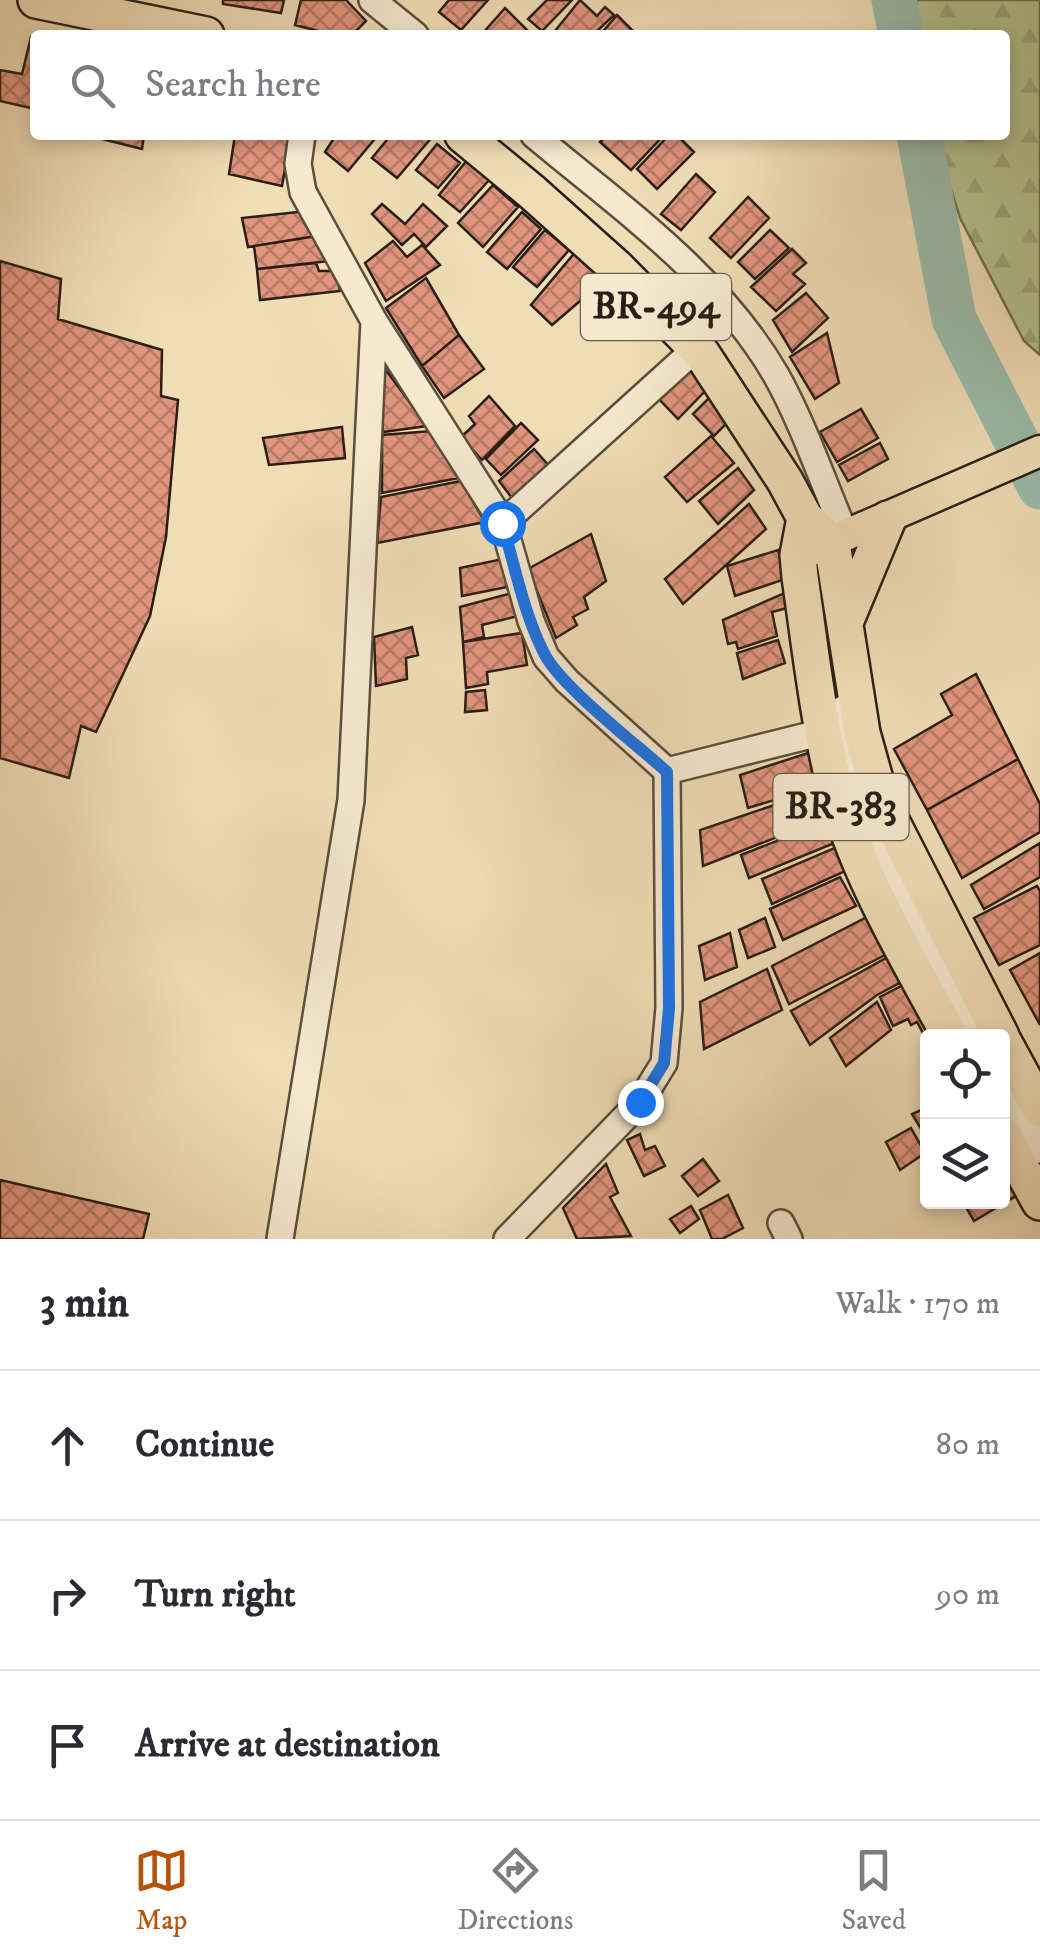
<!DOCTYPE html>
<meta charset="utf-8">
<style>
body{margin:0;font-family:"IM FELL DW Pica",serif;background:#f7f7f7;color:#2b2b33}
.controls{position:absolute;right:30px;bottom:30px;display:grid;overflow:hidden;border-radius:10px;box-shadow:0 5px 15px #0003}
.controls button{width:90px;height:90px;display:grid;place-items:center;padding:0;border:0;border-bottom:2px solid #e1e1e2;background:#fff;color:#2b2b33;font:50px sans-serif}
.stop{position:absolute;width:30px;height:30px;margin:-22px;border:8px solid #1a73e8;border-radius:50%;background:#fff}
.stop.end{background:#1a73e8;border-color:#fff;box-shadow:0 2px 10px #0008}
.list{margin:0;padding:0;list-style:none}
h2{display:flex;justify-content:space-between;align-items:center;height:130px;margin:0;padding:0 40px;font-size:42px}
h2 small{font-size:32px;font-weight:400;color:#7c7c81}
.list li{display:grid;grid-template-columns:65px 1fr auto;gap:30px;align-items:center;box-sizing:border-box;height:150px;padding:0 40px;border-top:2px solid #e1e1e2}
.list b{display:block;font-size:38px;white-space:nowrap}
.list em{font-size:32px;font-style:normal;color:#7c7c81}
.icon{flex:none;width:55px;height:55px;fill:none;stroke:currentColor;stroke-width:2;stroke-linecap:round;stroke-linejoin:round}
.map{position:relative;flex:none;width:1040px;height:1239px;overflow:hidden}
.search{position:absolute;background:#fff;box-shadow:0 5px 15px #0003;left:30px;right:30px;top:30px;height:110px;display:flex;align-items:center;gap:25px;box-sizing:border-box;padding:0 35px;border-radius:10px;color:#7c7c81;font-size:38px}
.sheet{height:580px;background:#fff}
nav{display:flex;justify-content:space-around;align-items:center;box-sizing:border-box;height:140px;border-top:2px solid #e1e1e2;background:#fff;font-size:28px;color:#7c7c81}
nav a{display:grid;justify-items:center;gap:5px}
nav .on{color:#b45309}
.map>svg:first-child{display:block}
</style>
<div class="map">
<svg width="1040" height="1239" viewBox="0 0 1040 1239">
<defs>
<pattern id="forest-firs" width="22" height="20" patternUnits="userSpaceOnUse" patternTransform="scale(2.5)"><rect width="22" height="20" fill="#b6c290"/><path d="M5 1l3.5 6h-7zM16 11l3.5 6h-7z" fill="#9ca67b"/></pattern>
<pattern id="building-cross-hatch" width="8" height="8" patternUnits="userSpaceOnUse" patternTransform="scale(2.5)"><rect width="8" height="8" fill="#e1957e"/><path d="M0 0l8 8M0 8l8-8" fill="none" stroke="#b67966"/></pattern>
</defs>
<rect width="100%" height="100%" fill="#f0ddb6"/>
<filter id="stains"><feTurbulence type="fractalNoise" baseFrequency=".002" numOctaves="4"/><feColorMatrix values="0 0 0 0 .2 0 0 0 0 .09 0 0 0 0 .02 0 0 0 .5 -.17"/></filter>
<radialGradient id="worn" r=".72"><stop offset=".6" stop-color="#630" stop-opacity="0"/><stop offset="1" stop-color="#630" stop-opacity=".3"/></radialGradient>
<path fill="url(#forest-firs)" stroke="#707052" stroke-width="2.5" d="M916 0H1040V355L1024 341 960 218 934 135H1005V35H920Z"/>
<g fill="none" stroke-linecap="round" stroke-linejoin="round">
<path stroke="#9abcab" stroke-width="45" d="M894 0 901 35
M919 135 954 319 1040 487"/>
</g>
<path fill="url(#building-cross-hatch)" stroke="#291e15" stroke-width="2.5" d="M223 0H284L281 13 223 4Z
M301 0H346L366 21 352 35H334L295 25Z
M449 0H488L461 30 439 12Z
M547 0H572L542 31 528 19Z
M580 0 597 16 605 7 614 15 593 35H560L555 31Z
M505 8 532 35 482 34Z
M617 15 637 35H600Z
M31 37 35 38V109L0 101V70L22 74Z
M94 135H144L142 149 94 137Z
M235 135H291L282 186 229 174Z
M336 135H378L348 171 325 152Z
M391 135 433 136 397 178 372 158Z
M607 135H664L631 170 600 142Z
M669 135H677L694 152 657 189 637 169Z
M437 144 460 163 438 188 416 170Z
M468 159 491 178 460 212 439 195Z
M696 174 715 192 681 230 661 214Z
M493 185 518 207 483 247 458 223Z
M748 197 769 218 731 258 710 238Z
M382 204 405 224 423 204 447 226 426 247 414 234 402 245 372 214Z
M307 211 317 236 248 247 242 218Z
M522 212 541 229 507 269 487 252Z
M545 230 569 250 537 287 513 267Z
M770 230 789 248 755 279 738 262Z
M317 236 330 261 257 269 254 246Z
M393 241 407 257 422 245 440 265 386 301 365 263Z
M792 249 806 263 793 274 805 284 776 311 751 287Z
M577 250 607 278 552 325 531 305Z
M0 261 61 279 58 319 162 350 161 396 178 400 166 537 150 616 96 732 81 726 69 778 0 758Z
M316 263 319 271H336L340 291 260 300 257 269Z
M426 278 459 335 422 366 386 308Z
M806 293 828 318 792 352 773 320Z
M827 333 839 383 815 399 790 357Z
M459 335 484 369 444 398 422 366Z
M380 362 427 426 383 432Z
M688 362 710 386 678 419 655 395Z
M489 396 515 426 482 460 461 437 475 424 469 416Z
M709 398 731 419 714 436 693 414Z
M861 409 878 438 837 462 820 432Z
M521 423 538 440 501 475 486 459Z
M342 427 345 458 269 465 263 438Z
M432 431 458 478 382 493V435Z
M711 436 734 463 687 502 665 477Z
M880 443 888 459 848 481 839 465Z
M534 449 551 468 512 498 499 481Z
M738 468 754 490 718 524 699 501Z
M461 481 485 522 377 543 381 497Z
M749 504 766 529 683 604 665 579Z
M591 534 606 581 584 597 588 609 573 617 577 625 556 638 528 569Z
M778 550 785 579 735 596 727 566Z
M503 559 507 587 462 596 460 568Z
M787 592 791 607 772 612 777 636 738 649 736 642 728 644 723 620Z
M512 593 518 616 482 625 484 637 463 642 460 607Z
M412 627 418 655 406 658 407 679 376 686 374 637Z
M522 633 527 665 487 672 488 684 466 688 463 642Z
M778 640 785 663 743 679 737 653Z
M976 674 1018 759 927 810 894 749 952 715 941 694Z
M485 690 487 710 465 712 466 692Z
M808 753 817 787 748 808 740 775Z
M1018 759 1040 804V832L962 878 927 810Z
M819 790 826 818 703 866 700 830Z
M830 820 837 842 749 878 741 855Z
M1040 843V877L984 909 971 885Z
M839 846 850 869 772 904 762 879Z
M840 877 856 906 783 940 770 909Z
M1037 886 1040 891V945L999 965 974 918Z
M871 915 889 953 789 1004 772 966Z
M765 918 775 947 748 958 739 930Z
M730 933 737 967 705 980 699 946Z
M895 953 909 978 877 995 810 1045 791 1011Z
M1040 953V1025L1010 970Z
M767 969 782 1010 704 1049 700 1002Z
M911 981 940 1026 924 1035 917 1022 911 1025 908 1019 893 1026 880 997Z
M877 1002 891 1030 846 1066 830 1038Z
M928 1107V1140L912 1114Z
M911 1128 925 1153 900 1170 886 1142Z
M640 1134 645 1150 655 1146 665 1166 644 1176 627 1140Z
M703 1159 719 1181 698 1196 682 1176Z
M1002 1160 1026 1190 974 1221 963 1202H1002Z
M606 1164 618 1193 610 1197 631 1236 577 1239 563 1208Z
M0 1180 149 1214 143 1239H0Z
M728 1195 743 1228 722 1239H712L700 1210Z
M691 1206 699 1219 680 1233 670 1219Z"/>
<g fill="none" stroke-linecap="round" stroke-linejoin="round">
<g stroke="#5b4e3d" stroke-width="30">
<path id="minor" d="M372 0 415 35
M302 135 298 164 303 192 374 321 503 523 531 621 546 657 567 681 667 771 669 1008 664 1063 640 1102 507 1239
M534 135C621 208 718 275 776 375 803 423 824 485 846 536
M503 523 691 353 702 354
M843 709 853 804 979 1036
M667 771 823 732
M1002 1081 1040 1150
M781 1223 789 1239
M280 1239 351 800 374 321"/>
</g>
<g stroke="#291e15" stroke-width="35">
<path id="major" d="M809 551 1040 451"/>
</g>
<g stroke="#291e15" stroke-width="40">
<path id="highway" d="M36 0 206 35
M463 135 532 192 617 268 702 354 785 481 805 518 832 543 862 733 881 801 1001 1036
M805 518 798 555 800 577C811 653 819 729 839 803 862 882 911 964 950 1036
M846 620 888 519
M1002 1039 1040 1109
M1002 1133 1040 1202"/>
</g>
<use href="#minor" stroke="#f5e9d0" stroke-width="25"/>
<use href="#major" stroke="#f0ddb6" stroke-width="30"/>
<use href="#highway" stroke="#f0ddb6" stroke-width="35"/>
</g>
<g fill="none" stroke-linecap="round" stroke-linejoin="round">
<path stroke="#1a73e8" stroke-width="12" d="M502 523C515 566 524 615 545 655 562 687 636 744 667 772L669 1008 664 1063 640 1102"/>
</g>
<g text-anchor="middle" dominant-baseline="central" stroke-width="8" stroke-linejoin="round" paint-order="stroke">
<g fill="#f5e9d0" stroke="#665b4d" stroke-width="2.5">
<rect x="581" y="274" width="150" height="66" rx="8"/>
<rect x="773.5" y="774" width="135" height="66" rx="8"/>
</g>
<g font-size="38" font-weight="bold" fill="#291e15">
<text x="656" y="307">BR-494</text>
<text x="841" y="807">BR-383</text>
</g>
</g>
<rect width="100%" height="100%" filter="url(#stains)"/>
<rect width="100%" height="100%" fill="url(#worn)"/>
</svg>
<div class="controls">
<button><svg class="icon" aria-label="locate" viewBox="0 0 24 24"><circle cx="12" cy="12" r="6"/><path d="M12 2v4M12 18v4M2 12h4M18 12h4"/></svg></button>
<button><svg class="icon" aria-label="layers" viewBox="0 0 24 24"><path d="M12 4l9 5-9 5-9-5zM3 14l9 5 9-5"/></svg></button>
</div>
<div class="stop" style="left:502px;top:523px"></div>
<div class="stop end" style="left:640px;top:1102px"></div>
<div class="search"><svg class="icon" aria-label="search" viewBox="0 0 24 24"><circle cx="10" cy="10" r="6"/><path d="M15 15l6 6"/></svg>Search here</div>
</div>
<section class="sheet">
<h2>3 min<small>Walk · 170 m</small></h2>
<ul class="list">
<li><svg class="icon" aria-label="ahead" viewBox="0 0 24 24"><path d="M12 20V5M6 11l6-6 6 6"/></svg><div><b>Continue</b></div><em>80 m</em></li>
<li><svg class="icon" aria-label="right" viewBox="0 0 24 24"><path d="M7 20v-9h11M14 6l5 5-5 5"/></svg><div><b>Turn right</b></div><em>90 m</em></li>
<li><svg class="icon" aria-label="arrive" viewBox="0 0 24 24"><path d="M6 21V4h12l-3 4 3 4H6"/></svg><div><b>Arrive at destination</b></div></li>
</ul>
</section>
<nav>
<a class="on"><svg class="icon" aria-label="map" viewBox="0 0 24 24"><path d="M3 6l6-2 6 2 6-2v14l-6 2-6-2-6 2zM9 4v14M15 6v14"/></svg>Map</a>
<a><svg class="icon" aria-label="directions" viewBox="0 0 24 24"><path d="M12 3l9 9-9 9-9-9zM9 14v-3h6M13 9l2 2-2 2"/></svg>Directions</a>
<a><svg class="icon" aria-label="saved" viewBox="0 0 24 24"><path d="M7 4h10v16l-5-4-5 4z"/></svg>Saved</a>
</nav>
